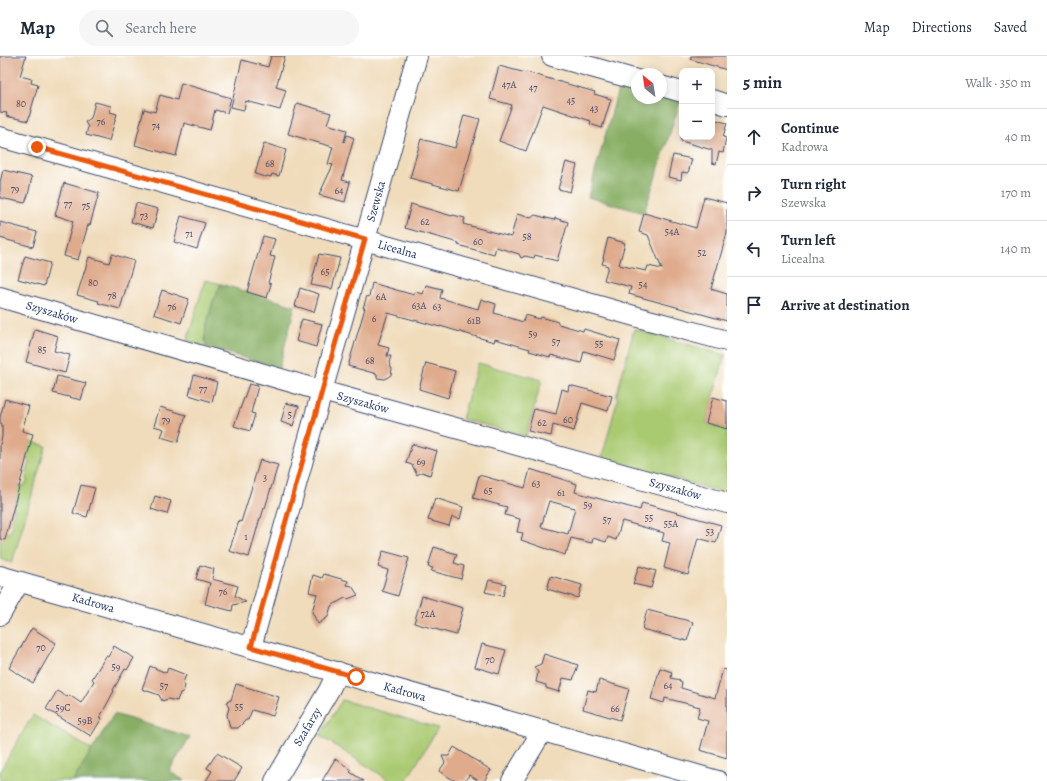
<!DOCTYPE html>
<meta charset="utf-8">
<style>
body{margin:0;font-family:Alegreya,serif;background:#f6f6f7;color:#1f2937}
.controls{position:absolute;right:12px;top:12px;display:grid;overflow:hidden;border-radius:8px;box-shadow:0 2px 10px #0003}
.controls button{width:36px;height:36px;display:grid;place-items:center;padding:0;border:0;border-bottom:1px solid #e0e1e3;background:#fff;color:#1f2937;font:20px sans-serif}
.compass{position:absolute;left:631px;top:12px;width:36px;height:36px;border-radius:50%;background:#fff;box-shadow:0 2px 10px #0003;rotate:330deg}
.stop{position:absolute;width:12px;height:12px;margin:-9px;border:3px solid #ea580c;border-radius:50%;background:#fff}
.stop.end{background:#ea580c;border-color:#fff;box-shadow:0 1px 4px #0008}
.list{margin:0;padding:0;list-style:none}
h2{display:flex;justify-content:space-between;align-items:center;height:52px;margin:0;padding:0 16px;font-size:17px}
h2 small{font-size:13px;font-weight:400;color:#747a83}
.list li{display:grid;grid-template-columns:26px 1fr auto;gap:12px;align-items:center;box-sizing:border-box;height:56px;padding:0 16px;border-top:1px solid #e0e1e3}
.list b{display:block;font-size:15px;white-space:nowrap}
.list p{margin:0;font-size:13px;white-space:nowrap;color:#747a83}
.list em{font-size:13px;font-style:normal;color:#747a83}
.icon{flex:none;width:22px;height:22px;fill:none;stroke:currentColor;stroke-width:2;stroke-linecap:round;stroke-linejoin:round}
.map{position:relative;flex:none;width:727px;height:725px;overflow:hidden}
header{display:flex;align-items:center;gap:24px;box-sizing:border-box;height:56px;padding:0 20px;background:#fff;border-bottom:1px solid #e0e1e3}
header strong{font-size:19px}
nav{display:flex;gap:22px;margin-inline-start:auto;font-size:14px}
.search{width:280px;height:36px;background:#f6f6f7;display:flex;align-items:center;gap:10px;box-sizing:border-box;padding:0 14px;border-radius:22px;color:#747a83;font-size:15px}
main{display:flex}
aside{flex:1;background:#fff}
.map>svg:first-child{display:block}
</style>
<header>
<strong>Map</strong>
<div class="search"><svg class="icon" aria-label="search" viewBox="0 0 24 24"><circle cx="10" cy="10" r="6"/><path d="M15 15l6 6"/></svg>Search here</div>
<nav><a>Map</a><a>Directions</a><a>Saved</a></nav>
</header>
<main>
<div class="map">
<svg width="727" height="725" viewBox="0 0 727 725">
<rect width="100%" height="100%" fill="#fff"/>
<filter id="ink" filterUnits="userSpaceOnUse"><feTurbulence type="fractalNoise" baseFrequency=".025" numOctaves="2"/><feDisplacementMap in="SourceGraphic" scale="8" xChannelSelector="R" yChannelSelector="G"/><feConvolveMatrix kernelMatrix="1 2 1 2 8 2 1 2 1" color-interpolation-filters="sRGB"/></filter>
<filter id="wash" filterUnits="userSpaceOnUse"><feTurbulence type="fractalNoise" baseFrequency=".012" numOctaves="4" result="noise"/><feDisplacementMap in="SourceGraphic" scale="16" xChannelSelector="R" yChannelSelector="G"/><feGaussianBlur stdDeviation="0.9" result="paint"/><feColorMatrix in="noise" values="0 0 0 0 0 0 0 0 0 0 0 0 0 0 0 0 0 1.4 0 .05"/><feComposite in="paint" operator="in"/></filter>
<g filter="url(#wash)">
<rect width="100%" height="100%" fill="#f0dcbb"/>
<path fill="#aaca72" stroke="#627c68" d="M205 224 221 228 212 248 210 257 206 268 205 284 207 291 187 285Z
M634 273 725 299 706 367 727 373V438L602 401 618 342 616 341Z
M478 307 542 324 526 380 462 363Z
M19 382 46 390 12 507 0 503V477H8L12 474V470L11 468 15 453H13L19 429 24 430 27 426 26 420 30 406 28 404 15 400Z
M342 644 438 672 406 725H391L320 680Z
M33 659 92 694 73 725H0V715Z"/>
<path fill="#87ae64" stroke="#516e61" d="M619 30 637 35V42H661V41L680 46 644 157 588 141Z
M221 228 295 250 279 312 207 291 205 284 206 268 210 257 212 248Z
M114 658 190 681 169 715 185 725H73Z"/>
<g id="blocks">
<path fill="#dfab8c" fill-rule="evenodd" d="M0 0H26L20 20 32 23 31 27 38 29 28 65 6 60 7 57 0 56Z
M271 0H285L276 31 286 34 280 54 246 45 244 54 231 51 242 4 268 11Z
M691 0H727V14L690 3Z
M499 10 526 17V16L595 36 594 38 611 43 602 72 590 68 591 65 543 49 526 95 499 85 512 49 490 43Z
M181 27 231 42 227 57 215 54 210 74 184 67 176 100 135 89 144 53 155 56 160 39 177 44Z
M95 46 111 50 110 56 117 58 109 85 86 79 88 71 85 66 91 62Z
M297 47 331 57 327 68 347 74 344 86 347 79 354 82 342 124 350 126 345 146 319 139 333 109 328 108 333 91 288 78Z
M464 59 480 63 459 135 410 122 421 83 455 92Z
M712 63 727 67 723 81 726 82 723 97 719 96 716 108 712 107V94L681 85V81H712Z
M264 87 286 94 279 120 272 118 271 121 267 120 265 121 255 118Z
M673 99 692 103 688 117 682 116 681 124 668 121Z
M566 106 577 109 570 136 558 133Z
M3 114 32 121 28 139 25 147 0 142V126Z
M64 127 99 137 90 169H88L78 204 64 200 73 165 55 159Z
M704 141 727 147V177L711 233 727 238V265L629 238 631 231 604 224 608 210 602 208 604 202H603L608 182 625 187 619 209 646 215 648 210 662 213 648 179 639 176 644 157 696 172Z
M136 147 158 153 153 172 131 166Z
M411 148 452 160 453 159 465 162 463 168 511 181 517 158 531 162 535 159 554 164 555 162 568 166 557 205 535 199 534 202 525 200 521 202 519 198 496 191 494 198 487 196 486 197 458 189 459 187 405 172Z
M181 160 205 167 197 193 174 186Z
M0 166 37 176 33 191 0 182Z
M263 180 275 183 270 200 275 201 268 227 271 228 267 242 247 236Z
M112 198 134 205 120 253 98 247 99 245 77 239 89 201 109 207Z
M319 198 340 202 332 233 311 229Z
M25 200 50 207 44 230 18 223Z
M372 227 414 239 415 236 423 238 426 229 442 233 440 242 478 253 481 243 496 248 494 257 523 266 525 259 540 263 541 261 558 266V268L583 275 584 273 620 284 614 304 584 295 581 307 551 299 550 301 529 295 530 293 495 283 494 286 440 270V271L388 257 378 289 389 292 387 300H391L389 307 392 313 391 319 385 323 377 322V318L348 310 365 252H363L367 240 369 241Z
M300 232 319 238 314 256 295 250Z
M162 234 189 243 181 267 154 258Z
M302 263 322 268 316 291 296 285Z
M35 273 58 280 54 295 70 299 65 317 26 306Z
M426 307 455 315 448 342 419 333Z
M194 319 217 326 212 346 189 339Z
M57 320 86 327 81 344 53 337Z
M249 328 258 330 251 357 255 358 250 375 234 370Z
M569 329 612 340 608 355 582 347 574 375 553 369 551 380 528 375 534 353 556 358 562 333 568 335Z
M713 341 727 345V373L706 367Z
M5 343 29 350 22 375 33 378 5 484 0 483V388L2 381V368L0 367V361Z
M286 347 299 350 293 370 281 366Z
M160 351 186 359 178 386 161 381 164 373 154 370Z
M412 388 437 395 430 419 422 416 417 419 412 409 406 407Z
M260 404 278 409 265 452H264L261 462H260L249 501 229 495 239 465 241 466 247 447Z
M530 413 577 428 575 436 640 454 642 447 721 469 716 487 698 482 688 519 664 512 670 487 662 485 664 477 622 465 616 484 608 481 606 486 593 482 592 487 571 482 567 495H566L565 499 521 484 523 477 517 476 520 463 505 459 507 451 473 442 479 419 525 432ZM549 445 575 452 568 478 541 471Z
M81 429 95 432 87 461 73 457Z
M155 440 171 445 167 458 151 453Z
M435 442 463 451 460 463 452 461 449 470 428 464Z
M434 491 457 498 454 507 464 510 461 523 431 515 433 512 428 511Z
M383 495 409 502 398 540 382 535 388 514 378 511Z
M200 509 214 513 212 523 238 530 235 540 246 546 233 549 232 555 205 548 210 527 196 523Z
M639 510 656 515 651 532 633 528Z
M324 518 348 525 347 529 352 530 358 539 348 543 345 542 331 550 328 561 318 568 312 556 317 538 309 536 313 519 322 522Z
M551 520 582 529 578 542 547 533Z
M489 524 506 528 503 540 485 536Z
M422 540 463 552 456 579 414 567Z
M647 554 693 566 687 585 642 573Z
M32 572 56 587 33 627 9 612Z
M482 588 506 594 499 618 475 611Z
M114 590 134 602 127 614 125 613 113 634 114 635 100 661 102 662 91 680 46 653 57 635 67 641 69 639 81 647 94 625 92 623 106 600 108 601Z
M544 598 578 609 573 624 563 622 559 636 546 632V629L536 626 538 616 534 611 541 608Z
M150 610 166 617 168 612 186 619 183 627 185 630 183 636 180 637 177 645 168 643 162 645 159 639 142 633Z
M660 612 672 616 671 622 680 624 679 626H682L681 632 715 642 723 613 727 614V702L700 694 708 665 697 662 700 651 665 642 664 647 651 643Z
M599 624 629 633 620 664 583 653 588 634 596 636Z
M236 628 279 641 273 660 252 654 248 664H246L238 672H230L227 659 229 652 226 646 231 644Z
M454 691 491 714 484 725H479L469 719 465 725H455L439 715 445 707 442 700H449Z
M217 697 242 712 234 725H206L212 715 207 712Z
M335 703 352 714 350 716 364 725H322Z"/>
</g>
</g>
<g filter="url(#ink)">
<use href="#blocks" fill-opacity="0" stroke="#3b496c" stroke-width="1"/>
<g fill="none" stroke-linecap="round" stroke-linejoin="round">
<g stroke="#3b496c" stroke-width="22">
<g id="minor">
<path d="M552 0 637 24"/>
<path d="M661 30 682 36"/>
<path d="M712 44 727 49"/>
<path id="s1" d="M0 81 645 263 727 285"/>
<path id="s2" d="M0 241 322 335 727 447"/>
<path id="s3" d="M0 520 718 725"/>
<path d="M0 559 19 526"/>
<path id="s4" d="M251 591 322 335 417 0"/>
<path id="s5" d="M275 725 329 634 338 616"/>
<path d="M512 725 543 674"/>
</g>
</g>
<use href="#minor" stroke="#fff" stroke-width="20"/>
</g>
</g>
<g fill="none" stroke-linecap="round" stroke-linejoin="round" filter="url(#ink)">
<path stroke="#ea580c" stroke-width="5" d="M37 91 365 183 322 335 251 591 356 621"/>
</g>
<g text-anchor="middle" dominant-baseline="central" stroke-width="4" stroke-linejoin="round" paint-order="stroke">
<g font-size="10" fill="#4c4e6a">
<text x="509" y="28">47A</text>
<text x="533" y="31">47</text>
<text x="571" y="44">45</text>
<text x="21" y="47">80</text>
<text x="594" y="52">43</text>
<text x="101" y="65">76</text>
<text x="156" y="69">74</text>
<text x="270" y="107">68</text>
<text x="15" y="132">79</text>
<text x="339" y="134">64</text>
<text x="68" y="147">77</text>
<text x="86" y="149">75</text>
<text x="144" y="159">73</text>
<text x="425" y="165">62</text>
<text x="672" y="175">54A</text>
<text x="189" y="177">71</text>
<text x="527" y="180">58</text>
<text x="478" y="185">60</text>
<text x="702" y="196">52</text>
<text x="325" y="215">65</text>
<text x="93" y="226">80</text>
<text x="643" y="228">54</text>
<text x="112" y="239">78</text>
<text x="381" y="240">6A</text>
<text x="419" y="249">63A</text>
<text x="172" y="250">76</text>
<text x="437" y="250">63</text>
<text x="374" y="262">6</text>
<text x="474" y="264">61B</text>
<text x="533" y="277">59</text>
<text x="556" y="285">57</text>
<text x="599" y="287">55</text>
<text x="42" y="293">85</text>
<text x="370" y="304">68</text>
<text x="203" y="332">77</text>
<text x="290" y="358">5</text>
<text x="166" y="363">79</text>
<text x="568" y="363">60</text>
<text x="542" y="366">62</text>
<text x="421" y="405">69</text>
<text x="265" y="421">3</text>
<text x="536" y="427">63</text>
<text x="488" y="434">65</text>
<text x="561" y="436">61</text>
<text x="588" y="448">59</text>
<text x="649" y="461">55</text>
<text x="607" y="463">57</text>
<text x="671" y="467">55A</text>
<text x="710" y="475">53</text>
<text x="246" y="480">1</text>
<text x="223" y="535">76</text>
<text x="428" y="557">72A</text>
<text x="41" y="591">70</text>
<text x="490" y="603">70</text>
<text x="116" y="610">59</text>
<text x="164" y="629">57</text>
<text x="668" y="629">64</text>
<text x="239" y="650">55</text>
<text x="63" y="651">59C</text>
<text x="615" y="652">66</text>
<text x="85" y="664">59B</text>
</g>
<g font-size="12" fill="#1b2f5e" stroke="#fff">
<text stroke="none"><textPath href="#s4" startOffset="463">Szewska</textPath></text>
<text stroke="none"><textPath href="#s1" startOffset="413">Licealna</textPath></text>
<text stroke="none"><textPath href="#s2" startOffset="54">Szyszaków</textPath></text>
<text stroke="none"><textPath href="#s2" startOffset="378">Szyszaków</textPath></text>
<text stroke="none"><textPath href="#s2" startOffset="702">Szyszaków</textPath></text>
<text stroke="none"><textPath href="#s3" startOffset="97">Kadrowa</textPath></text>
<text stroke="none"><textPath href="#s3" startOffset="421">Kadrowa</textPath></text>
<text stroke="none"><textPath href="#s5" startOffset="63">Szafarzy</textPath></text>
</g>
</g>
</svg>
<div class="controls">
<button>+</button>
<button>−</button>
</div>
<svg class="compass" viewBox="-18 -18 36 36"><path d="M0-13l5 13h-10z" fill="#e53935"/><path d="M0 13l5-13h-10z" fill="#747a83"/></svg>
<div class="stop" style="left:356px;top:621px"></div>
<div class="stop end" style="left:37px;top:91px"></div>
</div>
<aside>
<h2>5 min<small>Walk · 350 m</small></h2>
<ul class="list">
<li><svg class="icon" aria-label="ahead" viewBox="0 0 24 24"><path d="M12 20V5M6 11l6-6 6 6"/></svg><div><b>Continue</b><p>Kadrowa</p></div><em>40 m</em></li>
<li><svg class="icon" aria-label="right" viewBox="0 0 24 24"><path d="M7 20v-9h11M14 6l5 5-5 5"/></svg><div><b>Turn right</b><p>Szewska</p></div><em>170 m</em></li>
<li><svg class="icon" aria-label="left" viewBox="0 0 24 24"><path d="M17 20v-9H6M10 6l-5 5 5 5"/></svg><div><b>Turn left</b><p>Licealna</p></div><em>140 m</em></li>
<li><svg class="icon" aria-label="arrive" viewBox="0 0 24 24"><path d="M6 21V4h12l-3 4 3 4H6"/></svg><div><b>Arrive at destination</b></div></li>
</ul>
</aside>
</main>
